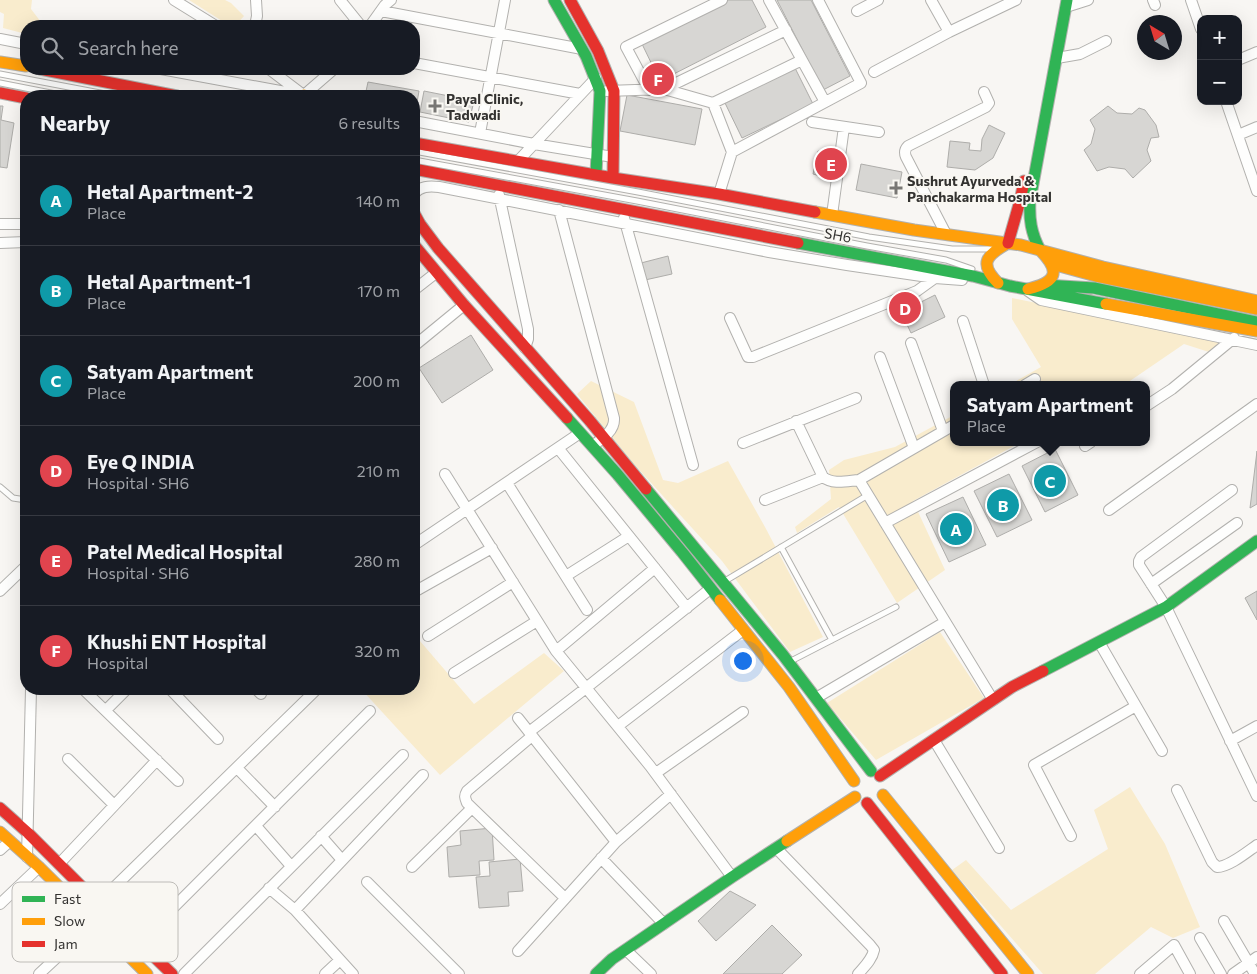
<!DOCTYPE html>
<meta charset="utf-8">
<style>
body{margin:0;font-family:Commissioner,sans-serif;background:#242831;color:#f1f3f6}
.controls{position:absolute;right:15px;top:15px;display:grid;overflow:hidden;border-radius:10px;box-shadow:0 5px 20px #0002}
.controls button{width:45px;height:45px;display:grid;place-items:center;padding:0;border:0;border-bottom:1px solid #363941;background:#171b24;color:#f1f3f6;font:25px sans-serif}
.compass{position:absolute;left:1137px;top:15px;width:45px;height:45px;border-radius:50%;background:#171b24;box-shadow:0 5px 20px #0002;rotate:322deg}
.you{position:absolute;left:742px;top:660px;width:18px;height:18px;margin:-12px;border:4px solid #fff;border-radius:50%;background:#1a73e8;box-shadow:0 0 0 8px #1a73e833}
.badge{display:grid;place-items:center;width:32px;height:32px;border-radius:50%;background:#787774;color:#fff;font-size:16px;font-weight:700}
.pin{position:absolute;translate:-50% -50%;border:2px solid #fff;box-shadow:0 1px 5px #0006}
.popup{position:absolute;left:950px;top:381px;width:200px;height:65px;box-sizing:border-box;display:grid;place-content:center;border-radius:10px;background:#171b24;filter:drop-shadow(0 1px 4px #0005);font-size:16px;white-space:nowrap;color:#9ea1a6}
.popup b{font-size:19px;color:#f1f3f6}
.popup::after{content:'';position:absolute;left:50%;top:100%;margin-left:-10px;border:10px solid transparent;border-top-color:#171b24}
.list{margin:0;padding:0;list-style:none}
h2{display:flex;justify-content:space-between;align-items:center;height:65px;margin:0;padding:0 20px;font-size:21px}
h2 small{font-size:16px;font-weight:400;color:#9ea1a6}
.list li{display:grid;grid-template-columns:32px 1fr auto;gap:15px;align-items:center;box-sizing:border-box;height:90px;padding:0 20px;border-top:1px solid #363941}
.list b{display:block;font-size:19px;white-space:nowrap}
.list p{margin:0;font-size:16px;white-space:nowrap;color:#9ea1a6}
.list em{font-size:16px;font-style:normal;color:#9ea1a6}
.icon{flex:none;width:28px;height:28px;fill:none;stroke:currentColor;stroke-width:2;stroke-linecap:round;stroke-linejoin:round}
.map{position:relative;flex:none;width:1257px;height:974px;overflow:hidden}
.search{position:absolute;background:#171b24;box-shadow:0 5px 20px #0002;left:20px;top:20px;width:400px;height:55px;display:flex;align-items:center;gap:12px;box-sizing:border-box;padding:0 18px;border-radius:20px;color:#9ea1a6;font-size:19px}
.panel{position:absolute;background:#171b24;box-shadow:0 5px 20px #0002;left:20px;top:90px;width:400px;height:605px;border-radius:20px}
.map>svg:first-child{display:block}
</style>
<div class="map">
<svg width="1257" height="974" viewBox="0 0 1257 974">
<rect width="100%" height="100%" fill="#f8f6f3"/>
<path fill="#f9eccd" d="M0 0H32L31 9 44 26H26V34L3 28 4 14 0 12Z
M189 0H225L231 3 244 16 235 26H230Z
M1012 298 1220 341 1212 353 1184 344 1124 385H1009L1041 367 1012 319Z
M591 381 634 402 663 480 678 483 728 461 765 527 823 637 790 652 722 561 633 463 577 394Z
M954 415V442H1021L913 501 945 570 897 603 839 507 797 533 795 527 831 499 829 470 844 460 895 447Z
M940 632 984 698 876 760 827 703Z
M414 634 474 704 544 653 564 671 440 775 361 689H414Z
M1130 787 1165 844 1200 927 1173 938 1151 927 1095 974H1043L952 870 966 860 1011 910 1108 849 1094 810Z"/>
<path fill="#d7d6d3" stroke="#aeadaa" d="M728 0H752L766 27 660 81 642 44Z
M777 0H811L850 76 823 90Z
M795 68 813 104 742 138 725 103Z
M185 69H205L199 75Z
M368 82 419 91 415 114 414 96H365Z
M424 91 474 101 469 122 420 112Z
M627 95 702 109 695 145 620 131Z
M0 106H3L1 120 14 123 7 168 0 167Z
M1108 106 1117 113 1132 114 1139 108 1145 110 1156 125 1159 137 1151 138 1147 150 1151 161 1133 178 1125 169 1109 167 1097 171 1084 150 1091 144 1095 129 1090 120Z
M989 125 1005 133 993 158 975 170 947 167 950 141 970 143 969 150 981 151 982 139Z
M818 151 837 156 831 179 813 174Z
M861 164 902 172 897 198 856 190Z
M668 256 672 274 645 280 641 263Z
M935 295 945 317 911 333 901 312Z
M471 335 493 370 442 403 419 368Z
M1055 449 1078 495 1045 512 1022 466Z
M1257 451V504L1250 508Z
M1009 474 1032 520 997 537 974 491Z
M963 497 986 545 949 562 926 514Z
M1257 591V620L1245 598Z
M492 828 494 860 479 861 480 875 449 877 447 847 461 845 460 831Z
M520 859 523 891 508 892 509 906 479 908 476 877 490 876 489 862Z
M730 891 756 905 716 941 698 921Z
M772 925 802 955 782 974H723Z"/>
<g fill="none" stroke-linecap="round" stroke-linejoin="round">
<g stroke="#b2b1ae" stroke-width="7">
<path id="lane" d="M0 74 116 96
M0 83 66 96
M414 151 638 192 869 237 952 249H992
M414 160 637 201 867 246 946 260 972 269
M0 487 13 498 26 500
M781 547 832 640
M725 581 868 495
M789 662 896 607"/>
</g>
<g stroke="#b2b1ae" stroke-width="12">
<path id="street" d="M174 0 216 26
M340 0 361 26
M769 0 825 102
M931 0 949 32 1016 0
M1153 0 1155 5
M1191 0 1201 29
M1066 7 1088 0
M381 11 582 49
M857 11 878 0
M255 26 257 16 256 0
M370 26 385 5 391 0
M0 39 26 44
M1057 58 1080 54 1106 41
M1238 60 1257 52
M414 63 580 94
M161 69 307 96
M269 69 302 94
M874 72 949 32
M664 89 786 30
M649 90 626 47 722 0
M607 91 664 89 713 103 732 152 861 83 818 0
M304 95 334 69
M1226 101 1257 191
M713 103 802 60
M414 121 534 144 613 157
M812 122 879 132
M480 133 505 0
M1238 135 1257 127
M518 161 596 78
M414 194C420 186 429 186 439 187L769 252 847 265 935 278 962 280
M719 194 732 152
M499 195 528 329V339L525 348
M559 210 614 418C615 431 602 439 592 446
M832 215 844 127
M624 218 693 465
M0 224H26
M946 234 906 157C904 152 905 149 908 146L986 107 989 103 984 92
M0 243 26 242
M414 290 437 272
M1028 291 1041 300 1257 345
M730 318 747 355 748 357H753L917 291 935 278
M963 321 984 385
M911 343 943 431
M414 346 464 305
M880 357 914 448
M1025 385 1035 379
M1146 406 1172 389 1234 338
M796 421 823 477C833 485 847 481 859 480
M954 425 859 480 993 700
M743 443 856 398
M1085 446 1091 442
M558 448 687 608
M445 474 556 651 650 766 732 877
M507 483 587 610
M1232 490 1141 557 1139 561V565L1166 607 1257 796
M765 500 823 477
M1109 510 1257 404
M885 523 1037 442
M414 545 580 433
M566 576 629 536
M1151 584 1237 523
M0 591 26 566
M414 592 492 548
M428 636 513 582
M1099 642 1162 751
M556 651 655 568
M454 673 537 621
M83 689 178 781
M170 689 218 739
M256 689 261 694
M816 698 945 622
M106 710 127 689
M518 718 616 842
M618 726 743 630
M529 732 586 688 710 589
M532 736 467 791C464 796 465 798 467 803L565 898
M934 740 999 848
M1230 741 1257 726
M68 759 114 805
M237 768 275 807
M656 773 743 712
M1177 790 1212 862 1217 867C1229 867 1247 852 1257 845
M256 826 291 866
M321 836 342 860
M1071 836 1034 765 1136 706
M776 848 870 945 874 950C872 960 864 967 858 974
M0 850 10 841
M27 857 31 689
M601 858 664 924
M59 864 157 760
M412 867 472 808
M367 882 459 974
M269 888 295 910 423 775
M98 903 317 689
M0 904 39 867
M295 910 353 974
M1224 921 1255 974
M1200 938 1221 974
M139 942 370 711
M626 950 651 974
M518 951 616 842 671 794
M39 974 95 922
M184 974 403 755
M325 974 340 960
M1140 974 1174 945 1190 974
M1233 974 1257 957"/>
</g>
<g stroke="#b2b1ae" stroke-width="13">
<path id="fast" d="M554 0 586 56 600 91 596 174
M798 243 973 276 1010 286 1106 304
M1040 250C1031 233 1029 219 1030 200L1067 0
M1045 285 1094 288 1257 322
M567 418 618 475 682 552 720 600
M646 489 783 655 871 771
M1043 671 1166 607 1257 541
M596 974 612 959 732 877 787 841"/>
</g>
<g stroke="#b2b1ae" stroke-width="13">
<path id="slow" d="M0 62 26 66
M303 96 304 95
M815 212 914 230 1021 245 1103 267 1257 301
M1052 264 1096 276 1257 309
M998 283C978 263 987 255 1008 243
M1028 289C1057 282 1061 272 1040 250
M1106 304 1257 331
M720 600 789 687 854 781
M883 795 1028 974
M0 832 39 867 147 974
M787 841 855 797"/>
</g>
<g stroke="#b2b1ae" stroke-width="13">
<path id="jam" d="M570 0 598 51 614 91 613 178
M40 69 177 96
M0 93 26 98
M414 143 613 178 719 194 815 212
M414 169 798 243
M414 213 420 224 438 248 590 421 646 489
M1008 243 1020 201 1024 181
M414 245 464 305 567 418
M880 776 1012 687 1043 671
M867 803 1002 974
M0 808 28 833 98 903 172 974"/>
</g>
<use href="#lane" stroke="#fefefd" stroke-width="5"/>
<use href="#street" stroke="#fefefd" stroke-width="10"/>
<use href="#fast" stroke="#30b455" stroke-width="11"/>
<use href="#slow" stroke="#ff9f0a" stroke-width="11"/>
<use href="#jam" stroke="#e5322d" stroke-width="11"/>
</g>
<g fill="#787774" stroke="#f9f7f2" stroke-width="2">
<path d="M432.5 98.5h5v5h5v5h-5v5h-5v-5h-5v-5h5z"/>
<path d="M893.5 180.5h5v5h5v5h-5v5h-5v-5h-5v-5h5z"/>
</g>
<g text-anchor="middle" dominant-baseline="central" stroke-width="4" stroke-linejoin="round" paint-order="stroke">
<g font-size="14" font-weight="bold" fill="#333230" stroke="#f9f7f2" text-anchor="start">
<text x="446" y="98">Payal Clinic,<tspan x="446" dy="16">Tadwadi</tspan></text>
<text x="907" y="180">Sushrut Ayurveda &amp;<tspan x="907" dy="16">Panchakarma Hospital</tspan></text>
</g>
<g font-size="14" fill="#333230" stroke="#f9f7f2">
<text transform="translate(838 235) rotate(11)">SH6</text>
</g>
</g>
<rect x="12" y="882" width="166" height="80" rx="8" fill="#f9f7f2" stroke="#bebcb8" stroke-width="1"/>
<rect x="22" y="896" width="23" height="6" fill="#30b455"/>
<rect x="22" y="918" width="23" height="7" fill="#ff9f0a"/>
<rect x="22" y="941" width="23" height="6" fill="#e5322d"/>
<g font-size="14" fill="#333230">
<text x="54" y="904">Fast</text>
<text x="54" y="926">Slow</text>
<text x="54" y="949">Jam</text>
</g>
</svg>
<div class="controls">
<button>+</button>
<button>−</button>
</div>
<svg class="compass" viewBox="-18 -18 36 36"><path d="M0-13l5 13h-10z" fill="#e53935"/><path d="M0 13l5-13h-10z" fill="#9ea1a6"/></svg>
<div class="you"></div>
<div class="pin badge" style="left:956px;top:529px;background:#0f9aa8">A</div>
<div class="pin badge" style="left:1003px;top:505px;background:#0f9aa8">B</div>
<div class="pin badge" style="left:1050px;top:481px;background:#0f9aa8">C</div>
<div class="popup"><b>Satyam Apartment</b>Place</div>
<div class="pin badge" style="left:905px;top:308px;background:#e0444e">D</div>
<div class="pin badge" style="left:831px;top:164px;background:#e0444e">E</div>
<div class="pin badge" style="left:658px;top:79px;background:#e0444e">F</div>
<div class="search"><svg class="icon" aria-label="search" viewBox="0 0 24 24"><circle cx="10" cy="10" r="6"/><path d="M15 15l6 6"/></svg>Search here</div>
<section class="panel">
<h2>Nearby<small>6 results</small></h2>
<ul class="list">
<li><span class="badge" style="background:#0f9aa8">A</span><div><b>Hetal Apartment-2</b><p>Place</p></div><em>140 m</em></li>
<li><span class="badge" style="background:#0f9aa8">B</span><div><b>Hetal Apartment-1</b><p>Place</p></div><em>170 m</em></li>
<li><span class="badge" style="background:#0f9aa8">C</span><div><b>Satyam Apartment</b><p>Place</p></div><em>200 m</em></li>
<li><span class="badge" style="background:#e0444e">D</span><div><b>Eye Q INDIA</b><p>Hospital · SH6</p></div><em>210 m</em></li>
<li><span class="badge" style="background:#e0444e">E</span><div><b>Patel Medical Hospital</b><p>Hospital · SH6</p></div><em>280 m</em></li>
<li><span class="badge" style="background:#e0444e">F</span><div><b>Khushi ENT Hospital</b><p>Hospital</p></div><em>320 m</em></li>
</ul>
</section>
</div>
